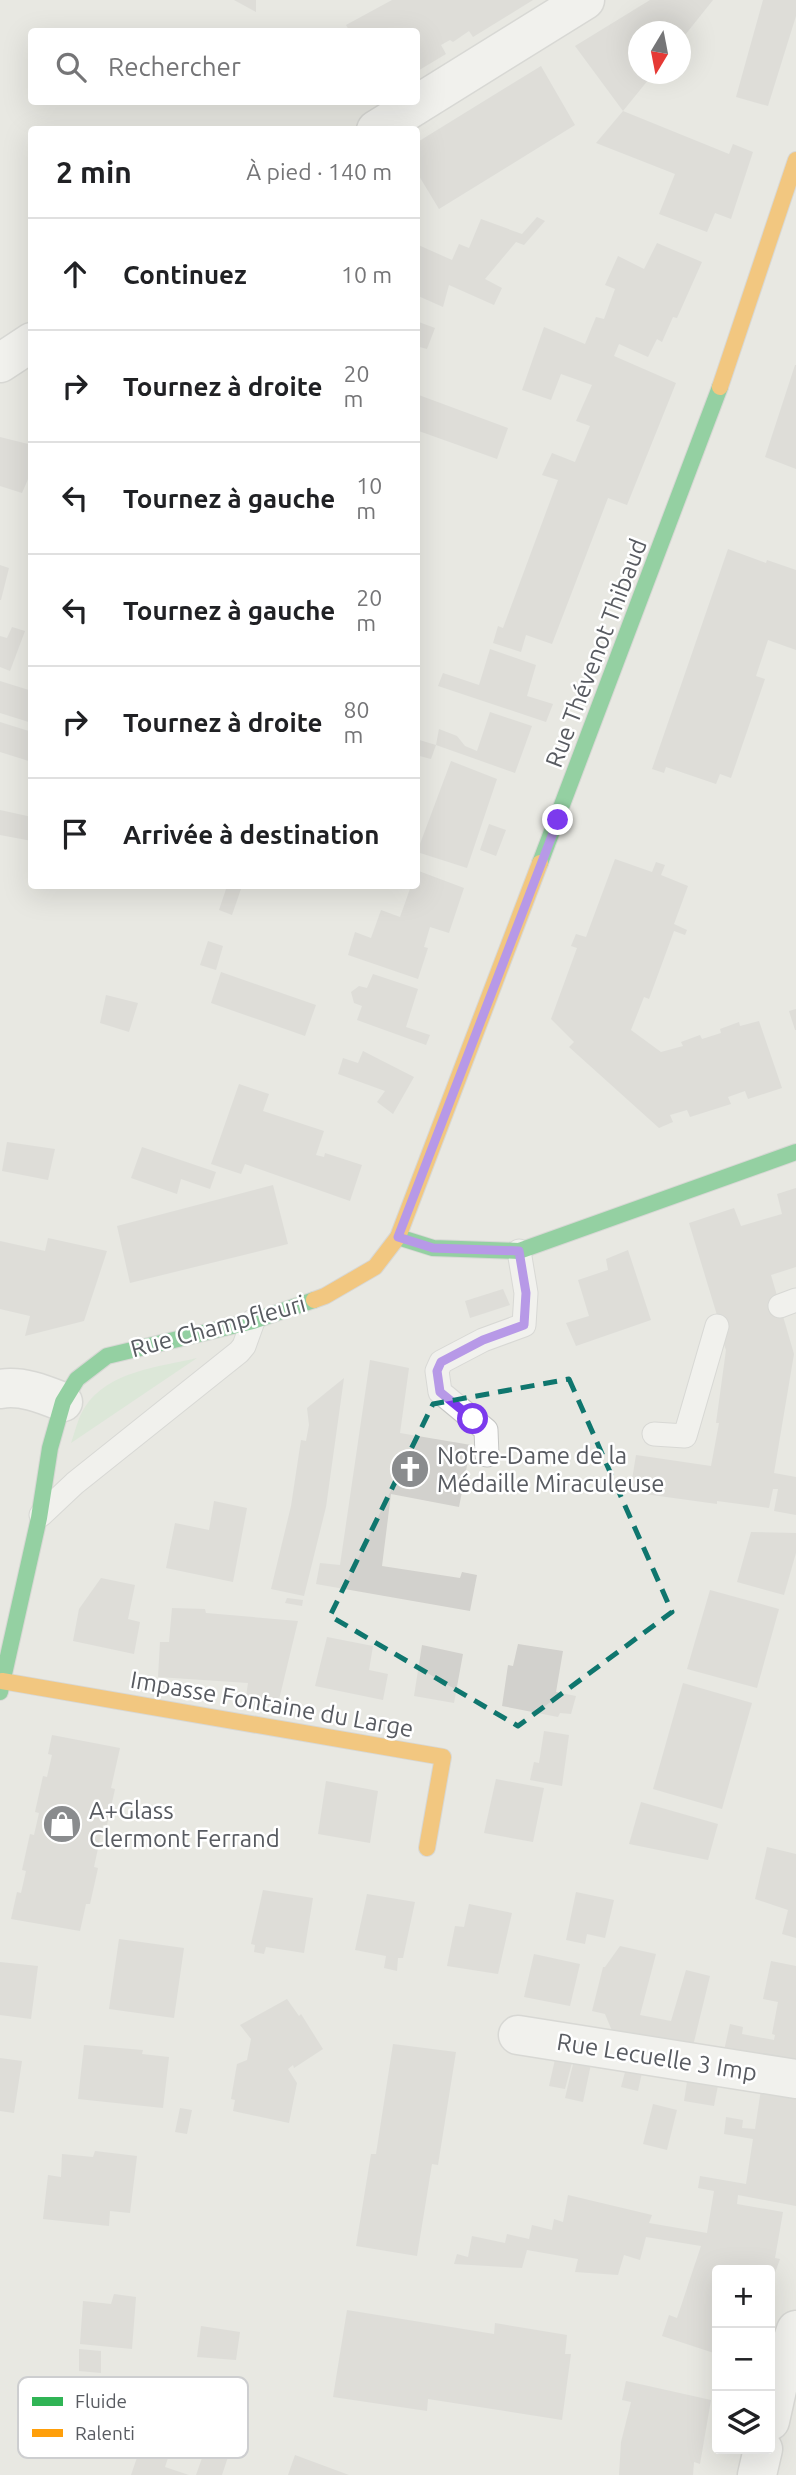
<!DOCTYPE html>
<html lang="fr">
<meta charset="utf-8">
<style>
body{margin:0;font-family:Ubuntu,sans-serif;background:#f2f2f2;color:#202124}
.controls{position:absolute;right:21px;bottom:21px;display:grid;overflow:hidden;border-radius:7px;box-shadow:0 7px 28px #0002}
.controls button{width:63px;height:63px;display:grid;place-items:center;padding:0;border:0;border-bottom:2px solid #e0e0e0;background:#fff;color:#202124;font:35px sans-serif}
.compass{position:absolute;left:628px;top:21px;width:63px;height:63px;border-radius:50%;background:#fff;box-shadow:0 7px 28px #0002;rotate:190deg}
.stop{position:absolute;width:21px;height:21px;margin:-16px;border:5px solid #7c3aed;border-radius:50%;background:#fff}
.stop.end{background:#7c3aed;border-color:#fff;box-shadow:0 2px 7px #0008}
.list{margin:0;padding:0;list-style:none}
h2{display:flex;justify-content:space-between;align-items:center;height:91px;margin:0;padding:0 28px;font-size:30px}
h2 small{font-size:23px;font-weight:400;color:#757577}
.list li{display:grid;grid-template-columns:46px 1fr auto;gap:21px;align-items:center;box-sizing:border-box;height:112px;padding:0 28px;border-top:2px solid #e0e0e0}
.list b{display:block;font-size:26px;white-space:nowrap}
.list em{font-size:23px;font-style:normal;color:#757577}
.icon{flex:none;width:38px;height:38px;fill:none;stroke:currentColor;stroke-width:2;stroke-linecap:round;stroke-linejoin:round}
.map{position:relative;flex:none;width:796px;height:2475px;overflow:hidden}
.search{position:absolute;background:#fff;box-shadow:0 7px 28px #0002;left:28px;top:28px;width:392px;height:77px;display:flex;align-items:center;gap:18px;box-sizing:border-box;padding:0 24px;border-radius:7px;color:#757577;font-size:26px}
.panel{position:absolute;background:#fff;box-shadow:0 7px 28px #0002;left:28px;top:126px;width:392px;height:763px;border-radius:7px}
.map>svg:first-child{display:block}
</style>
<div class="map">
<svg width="796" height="2475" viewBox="0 0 796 2475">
<rect width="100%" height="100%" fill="#e8e8e2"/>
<path fill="#cee7cd" d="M197 1358 71 1443C75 1432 78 1417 85 1407 108 1371 159 1367 197 1358Z"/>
<path fill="#d2d1cd" d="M234 0H256V12Z
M392 0H533L473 37 469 31 453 42 450 40 441 45 446 54 416 72V32H350L346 25Z
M650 0H713L681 40V32H638V74H653L623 111 729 154 733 144 753 152 731 219 715 213 707 232 659 214 675 174 596 143 623 111 575 46Z
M763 0H796V16L768 106 736 97Z
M541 66 575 125 439 209 416 171V143Z
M537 217 545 221 524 245 516 242 485 279 502 288 494 305 449 285 443 307 416 295V244L452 260 459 244 469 248 481 219 522 234Z
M657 243 702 262 677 318 673 317 662 342 657 339 648 357 619 344 614 356 676 383 627 505 608 498 552 644 526 635 521 652 493 643 498 626 503 628 558 480 542 475 552 453 575 462 590 426 576 421 592 385 561 374 551 400 522 390 544 327 585 344 596 317 604 319 615 289 605 285 618 256 644 269Z
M416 321 435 328 427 349 416 346Z
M795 365H796V469L765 457Z
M416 394 508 428 497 459 416 430Z
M0 437 32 445V470L22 493 0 486Z
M728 549 766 563 767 560 796 570V650L768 640 756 676 765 679 731 778 720 774 716 784 666 767 664 773 652 769Z
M0 565 9 568 1 600H0Z
M12 627 25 631 10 671 0 667V636L7 638Z
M490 649 536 665 527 696 553 704 546 722 438 686 443 673 479 685Z
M0 681 32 691V723L0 713Z
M490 712 532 726 515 773 436 745 439 729 457 736 465 746 477 751Z
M0 722 32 732V762L0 752Z
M416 739 436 745 431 759 416 755Z
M451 761 497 779 467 868 417 852Z
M0 810 32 817V841L0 835Z
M489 824 506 830 496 856 480 850Z
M615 859 652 872 656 862 665 865 661 875 688 886 674 924 687 930 685 935 674 931 649 999 644 997 631 1030 661 1052 683 1046 681 1042 700 1035 702 1039 721 1033 720 1029 739 1022 740 1026 759 1021 782 1088 748 1099 745 1091 728 1097 731 1104 690 1117 687 1110 670 1115 673 1122 659 1128 569 1047 574 1042 551 1019 577 948 571 946 576 934 586 937Z
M416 870 464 888 449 933 430 927 424 947 428 948 418 979 348 955 355 932 371 938 381 910 400 917 411 886H416Z
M227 886H242L232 915 219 910Z
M208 941 223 946 216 970 200 965Z
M221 972 316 1005 305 1036 211 1003Z
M373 974 418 989 406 1027 430 1035 426 1045 357 1020 362 1006 354 1003 351 992 359 986 367 988Z
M106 995 138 1003 129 1032 100 1023Z
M796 1009V1030H795L789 1011Z
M363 1051 414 1077 393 1114 377 1102 385 1091 338 1074 343 1058 358 1063Z
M239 1084 269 1094 263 1111 324 1131 316 1155 324 1157 325 1153 362 1165 350 1201 245 1164 241 1174 211 1164Z
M7 1142 55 1149 48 1180 2 1171Z
M142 1147 216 1172 210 1189 181 1179 177 1194 131 1178Z
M273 1185 288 1244 130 1283 117 1226Z
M796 1188V1267L771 1275 794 1354 774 1473 796 1477V1515L774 1511 778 1489H773L769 1508 717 1501V1504L630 1492 636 1455 711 1466 719 1423H716L726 1350 717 1326 720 1325 689 1223 734 1208 741 1226 782 1214 777 1194Z
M48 1238 107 1251 84 1321 25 1336 30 1316 0 1309V1241L45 1251Z
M628 1250 651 1320 576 1346 566 1323 589 1316 578 1280 608 1270 606 1259Z
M503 1289 510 1305 470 1318 465 1301Z
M370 1360 409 1368 400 1433 471 1445 459 1507 391 1494 382 1566 460 1578 462 1572 477 1575 470 1611 316 1584 320 1563 340 1565Z
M344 1378 326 1507 304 1596 271 1589 291 1506 301 1440 306 1441 309 1425 307 1408Z
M214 1501 247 1508 233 1582 166 1568 175 1523 209 1530Z
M751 1532 796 1533V1553L784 1595 737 1582Z
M101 1578 135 1585 128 1619 140 1622 134 1654 73 1641 79 1609Z
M710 1590 779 1609 757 1688 687 1669Z
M287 1598 303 1600 302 1606 285 1603Z
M172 1608 205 1609 206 1613 298 1621 278 1704 246 1697 248 1683 158 1677 160 1642H169Z
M327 1637 373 1646 369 1670 388 1674 383 1700 315 1686Z
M518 1644 563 1651 556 1692 576 1696 571 1714 560 1713 558 1717 502 1706 508 1665 513 1666Z
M422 1645 463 1654 454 1703 414 1696Z
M683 1683 752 1703 722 1809 653 1789Z
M544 1731 569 1735 562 1786 530 1780 534 1762 539 1763Z
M52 1735 120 1748 111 1788 115 1789 107 1825H103L94 1867 98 1868 90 1904H86L80 1931 11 1919 17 1892 21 1893 26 1871 22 1870 30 1834 34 1835 39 1813 35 1812 43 1776 47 1777 52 1755 48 1754Z
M496 1779 544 1788 533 1842 484 1833Z
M326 1781 378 1791 370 1843 318 1834Z
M641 1802 718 1824 708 1860 629 1844Z
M767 1847 796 1854V1938L782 1934 788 1910 755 1899Z
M263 1890 313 1898 304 1953 266 1947 264 1954 254 1952 255 1945 251 1944Z
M576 1892 614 1900 605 1938 587 1934 585 1944 566 1940Z
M367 1894 415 1902 403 1958H398L397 1971 384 1968 386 1956 355 1950Z
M469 1904 512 1913 498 1974 447 1966 455 1926 464 1927Z
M119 1939 184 1948 174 2018 109 2009Z
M620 1946 656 1954 640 2015 671 2021 686 1970 710 1976 692 2050 615 2038 605 2014 592 2011 603 1967H605Z
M534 1954 580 1964 570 2006 524 1997Z
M771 1961 796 1966V2066L723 2055 730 2024 743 2027 742 2034 774 2040 775 2035 772 2034 778 2002 763 1999Z
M0 1962 38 1966 31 2019 0 2015Z
M287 1999 299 2016 301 2014 323 2049 294 2068 293 2065 288 2069 297 2083 289 2123 233 2111 235 2100 231 2099 237 2064 247 2060 251 2039 240 2025Z
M393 2044 456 2052 438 2165 432 2164 417 2256 356 2246 371 2154H376Z
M84 2045 143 2050 142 2054 169 2057 163 2108 78 2099Z
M556 2055 573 2059 565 2089 549 2086Z
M0 2058 22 2061 14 2113 0 2111Z
M574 2060 591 2064 583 2102 565 2098Z
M628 2061 644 2063 638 2091 621 2087Z
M689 2069 720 2075 714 2106 684 2101Z
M762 2083 796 2089V2206L738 2195 737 2204 783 2212 775 2258 780 2259 770 2287V2270H717V2354L662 2336 669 2315 677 2318 701 2246 646 2237 640 2260 624 2255 618 2275 575 2272 578 2259 527 2250 522 2268 454 2264 457 2254 468 2257 472 2236 505 2243 507 2234 529 2239 532 2225 552 2230 554 2219 563 2222 568 2195 652 2215 649 2223 707 2233 714 2191 698 2188 700 2176 746 2184 753 2139 724 2134 726 2117 743 2120 742 2128 755 2129Z
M653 2104 677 2110 667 2150 643 2144Z
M180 2108 192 2110 187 2134 175 2132Z
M95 2151 137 2156 130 2213 110 2211 109 2226 43 2219 48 2175 61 2177 62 2154 93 2157Z
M114 2294 136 2297 132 2349 80 2344 83 2301 111 2304Z
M347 2310 494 2334 495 2323 567 2335 565 2354H571L562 2420 428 2399 427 2411 333 2397Z
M201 2326 240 2332 236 2360 197 2357Z
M79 2349 101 2351V2373L79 2371Z
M626 2381 711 2400 700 2464 694 2462 693 2475H619L621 2442 631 2402 622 2400Z
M142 2443 170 2452 165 2467 189 2475H131Z
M207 2444 230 2451 222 2475H196Z
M295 2455 349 2475H288Z"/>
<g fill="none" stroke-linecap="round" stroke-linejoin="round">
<g stroke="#c5c6c4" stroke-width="25">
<path id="lane" d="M780 1306 796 1300
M654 1434 685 1436 717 1326
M487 1455 486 1430 440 1392 437 1371 441 1362 483 1340 524 1325 526 1293 519 1251
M41 1515 75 1483 239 1352 244 1346 253 1321"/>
</g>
<g stroke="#c5c6c4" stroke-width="41">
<path id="street" d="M376 130 585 0
M0 363 32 342
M0 1389C21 1385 43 1394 63 1402
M518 2035 796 2079
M770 2421 778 2385 796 2330
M757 2475 763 2449"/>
</g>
<g stroke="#c4c5c4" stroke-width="18">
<path id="fast" d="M540 863 720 387
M398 1237 433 1248 519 1251 796 1152
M0 1692 39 1518 50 1448 63 1402 77 1379 107 1356 253 1321 314 1300"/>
</g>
<g stroke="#c4c5c4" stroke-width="18">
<path id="slow" d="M720 387 796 160
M314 1300 325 1296 375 1267 398 1237 540 863
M2 1681 443 1757 427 1848"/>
</g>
<use href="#lane" stroke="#fcfcfb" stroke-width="23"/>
<use href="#street" stroke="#fcfcfb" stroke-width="38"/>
<use href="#fast" stroke="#30b455" stroke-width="16"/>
<use href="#slow" stroke="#ff9f0a" stroke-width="16"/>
</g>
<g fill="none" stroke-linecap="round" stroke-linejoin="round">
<path stroke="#7c3aed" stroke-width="9" d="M473 1419 440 1392 437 1371 441 1362 483 1340 524 1325 526 1293 519 1251 433 1248 398 1237 558 820"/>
</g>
<path d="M0 0H796V2475H0ZM569 1379 672 1612 518 1726 330 1616 433 1404Z" fill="#e8e8e2" fill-opacity=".55" fill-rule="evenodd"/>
<path fill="none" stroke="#0f766e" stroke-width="5" stroke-dasharray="14 9" stroke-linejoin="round" d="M569 1379 672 1612 518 1726 330 1616 433 1404Z"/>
<defs>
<g id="church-disc" transform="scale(2.0125)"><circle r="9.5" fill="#8a8c8e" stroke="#fff"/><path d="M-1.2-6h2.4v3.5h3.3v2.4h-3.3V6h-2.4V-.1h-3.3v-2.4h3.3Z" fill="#fff"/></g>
<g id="shop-disc" transform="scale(2.0125)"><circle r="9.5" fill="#8a8c8e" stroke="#fff"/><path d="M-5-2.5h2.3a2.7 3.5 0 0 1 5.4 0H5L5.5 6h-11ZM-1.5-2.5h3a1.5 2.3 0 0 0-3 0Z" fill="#fff"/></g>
</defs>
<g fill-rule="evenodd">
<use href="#church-disc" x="410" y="1469"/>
<use href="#shop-disc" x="62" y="1824"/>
</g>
<g text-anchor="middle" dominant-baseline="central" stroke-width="5" stroke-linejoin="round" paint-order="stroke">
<g font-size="24" fill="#585b61" stroke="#fff">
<text transform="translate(596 653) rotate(-69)">Rue Thévenot Thibaud</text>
<text transform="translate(218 1326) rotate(-15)">Rue Champfleuri</text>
<text transform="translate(272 1704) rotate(10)">Impasse Fontaine du Large</text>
<text transform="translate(657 2057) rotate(9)">Rue Lecuelle 3 Imp</text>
</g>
<g font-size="24" fill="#585b61" stroke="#fff" text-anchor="start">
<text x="437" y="1455">Notre-Dame de la<tspan x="437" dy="28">Médaille Miraculeuse</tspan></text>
<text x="89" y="1810">A+Glass<tspan x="89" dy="28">Clermont Ferrand</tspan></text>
</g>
</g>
<rect x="18" y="2377" width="230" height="81" rx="10" fill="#fff" stroke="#cdced0" stroke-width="2"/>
<rect x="32" y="2397" width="31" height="9" fill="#30b455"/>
<rect x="32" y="2429" width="31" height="8" fill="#ff9f0a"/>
<g font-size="19" fill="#585b61">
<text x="75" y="2408">Fluide</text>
<text x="75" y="2440">Ralenti</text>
</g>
</svg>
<div class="controls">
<button>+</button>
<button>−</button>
<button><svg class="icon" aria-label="layers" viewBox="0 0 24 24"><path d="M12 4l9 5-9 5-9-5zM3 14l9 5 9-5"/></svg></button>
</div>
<svg class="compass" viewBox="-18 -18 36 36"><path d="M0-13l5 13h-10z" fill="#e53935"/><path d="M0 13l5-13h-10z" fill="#757577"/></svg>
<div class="stop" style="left:473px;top:1419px"></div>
<div class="stop end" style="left:558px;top:820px"></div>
<div class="search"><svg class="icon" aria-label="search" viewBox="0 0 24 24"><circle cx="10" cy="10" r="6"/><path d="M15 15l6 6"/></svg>Rechercher</div>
<section class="panel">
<h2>2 min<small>À pied · 140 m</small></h2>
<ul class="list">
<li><svg class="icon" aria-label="ahead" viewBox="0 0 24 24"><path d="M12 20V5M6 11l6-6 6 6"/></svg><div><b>Continuez</b></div><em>10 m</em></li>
<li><svg class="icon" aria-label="right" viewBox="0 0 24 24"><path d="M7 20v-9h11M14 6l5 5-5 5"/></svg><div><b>Tournez à droite</b></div><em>20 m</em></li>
<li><svg class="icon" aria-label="left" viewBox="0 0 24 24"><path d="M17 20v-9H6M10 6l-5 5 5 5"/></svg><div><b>Tournez à gauche</b></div><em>10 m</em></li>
<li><svg class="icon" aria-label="left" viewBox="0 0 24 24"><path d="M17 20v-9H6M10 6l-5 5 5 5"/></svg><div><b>Tournez à gauche</b></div><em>20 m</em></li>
<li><svg class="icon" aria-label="right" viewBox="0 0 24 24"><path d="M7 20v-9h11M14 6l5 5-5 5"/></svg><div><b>Tournez à droite</b></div><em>80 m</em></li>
<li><svg class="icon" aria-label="arrive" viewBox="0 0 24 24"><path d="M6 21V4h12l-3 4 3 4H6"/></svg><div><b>Arrivée à destination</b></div></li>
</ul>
</section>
</div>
